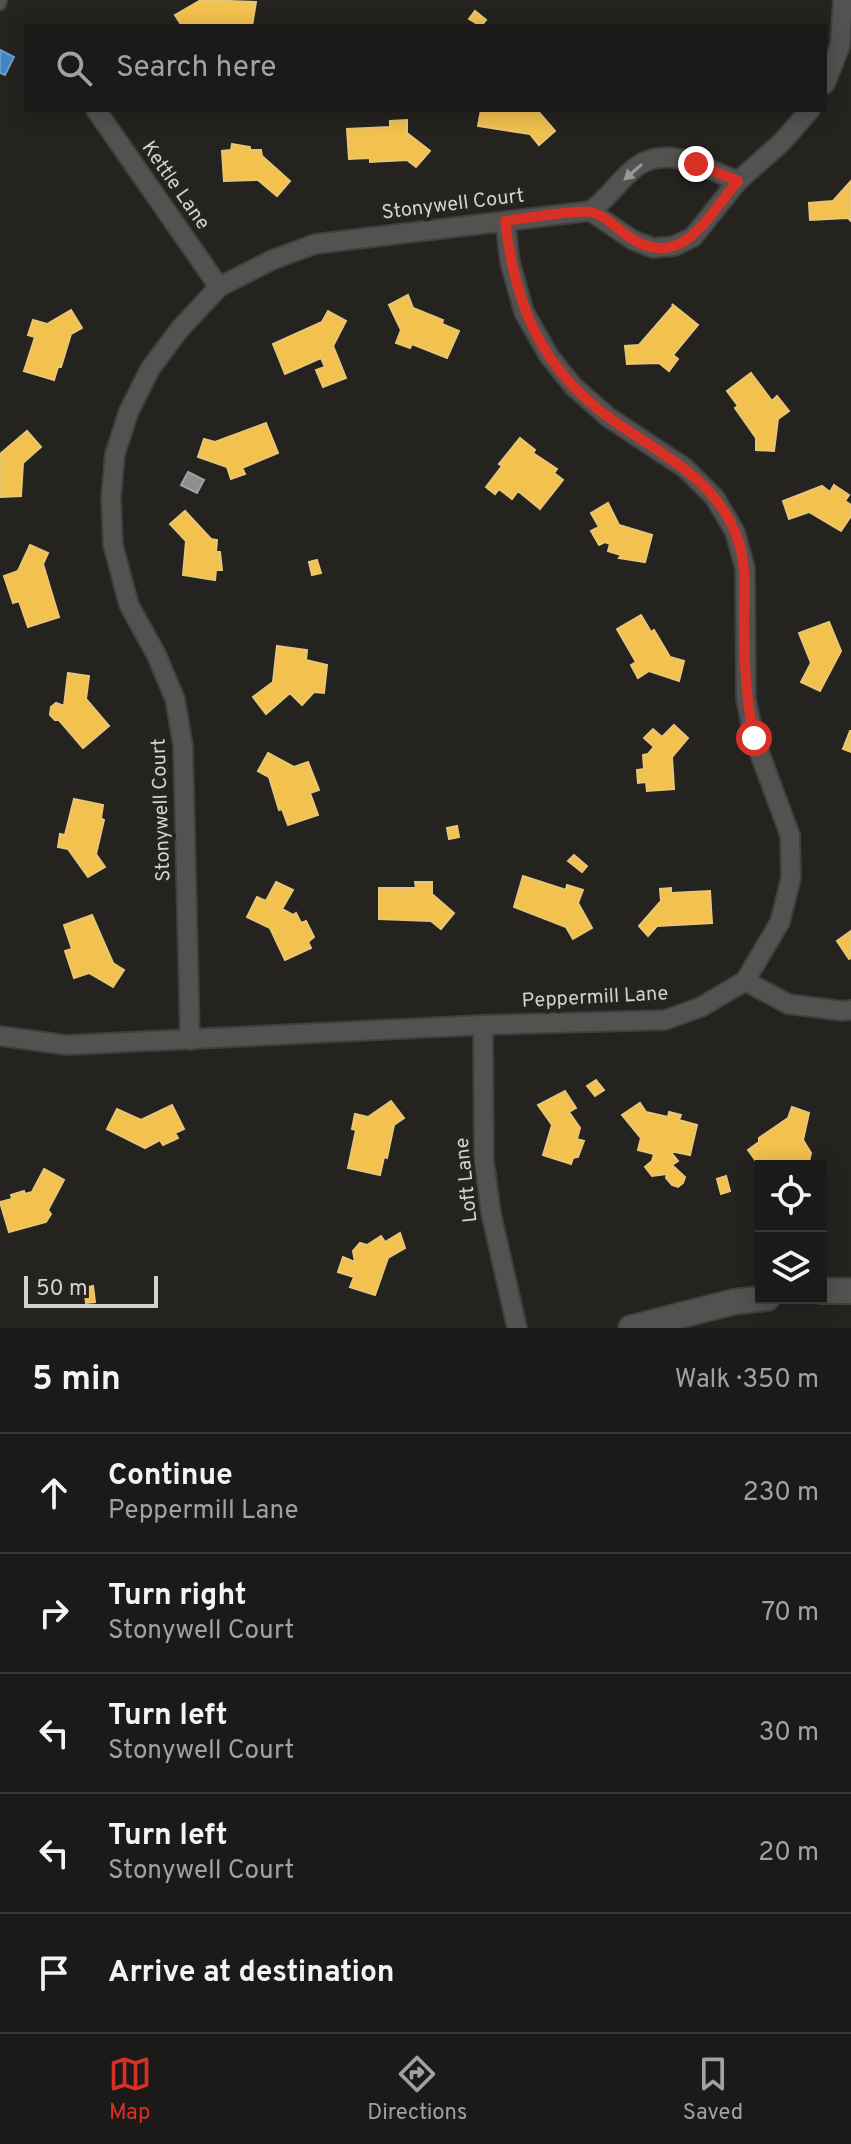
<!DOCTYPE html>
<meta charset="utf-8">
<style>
body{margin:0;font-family:Overpass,sans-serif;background:#282725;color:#f1f3f6}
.controls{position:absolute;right:24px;bottom:24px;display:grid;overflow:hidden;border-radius:0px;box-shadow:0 4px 20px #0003}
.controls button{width:72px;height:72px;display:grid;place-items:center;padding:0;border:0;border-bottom:2px solid #393837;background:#1b1a18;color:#f1f3f6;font:40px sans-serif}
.scale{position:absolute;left:24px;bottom:20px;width:134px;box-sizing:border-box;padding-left:8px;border:4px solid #d3d2cf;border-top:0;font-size:22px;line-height:28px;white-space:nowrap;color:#d3d2cf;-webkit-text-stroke:6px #25241f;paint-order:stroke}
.stop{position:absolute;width:24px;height:24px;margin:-18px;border:6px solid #d93025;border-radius:50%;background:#fff}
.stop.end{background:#d93025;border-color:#fff;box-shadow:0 2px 8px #0008}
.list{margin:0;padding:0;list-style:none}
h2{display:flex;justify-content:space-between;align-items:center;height:104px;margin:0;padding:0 32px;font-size:34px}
h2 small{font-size:26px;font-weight:400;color:#a0a1a2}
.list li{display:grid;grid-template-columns:52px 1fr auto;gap:24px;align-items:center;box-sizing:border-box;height:120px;padding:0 32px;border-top:2px solid #393837}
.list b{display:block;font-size:30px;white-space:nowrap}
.list p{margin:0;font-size:26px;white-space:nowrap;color:#a0a1a2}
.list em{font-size:26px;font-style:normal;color:#a0a1a2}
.icon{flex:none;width:44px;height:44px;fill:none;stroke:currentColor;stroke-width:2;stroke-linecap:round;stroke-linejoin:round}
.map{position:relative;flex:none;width:851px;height:1328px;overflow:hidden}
.search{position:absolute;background:#1b1a18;box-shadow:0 4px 20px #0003;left:24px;right:24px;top:24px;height:88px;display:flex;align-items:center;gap:20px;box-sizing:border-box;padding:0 28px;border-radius:0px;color:#a0a1a2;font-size:30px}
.sheet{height:704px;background:#1b1a18}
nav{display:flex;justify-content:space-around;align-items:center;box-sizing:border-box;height:112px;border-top:2px solid #393837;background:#1b1a18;font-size:22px;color:#a0a1a2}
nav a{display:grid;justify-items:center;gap:4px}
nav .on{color:#d93025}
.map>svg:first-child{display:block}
</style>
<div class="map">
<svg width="851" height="1328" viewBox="0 0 851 1328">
<rect width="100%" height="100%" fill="#242320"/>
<path fill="#f2c14e" stroke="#e9c675" stroke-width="2" d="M201 0 256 2 252 26H182L175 15Z
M475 11 486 20 481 26 469 19Z
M481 110H537L555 131 539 145 530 134 478 126Z
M407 120V133L430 151 416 167 407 160 370 162V158L349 159 347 129 390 127V121Z
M232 144 250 147V150H261L262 156 290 181 277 196 258 180 224 181 222 151 231 150Z
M851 181V221L848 218 810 220 809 203 833 201Z
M408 295 413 308 443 320 442 324 459 331 447 358 412 344 410 348 396 343 401 330 389 305Z
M672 304 698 325 673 355 678 359 669 371 659 363 627 364 625 346 639 345 673 306Z
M71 310 82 328 71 334 61 367H58L54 380 24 371 35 337 28 335 33 320 47 324Z
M328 311 346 321 333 346 346 378 323 387 316 370 325 367 321 358 285 374 273 344 322 322Z
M751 373 772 401 777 396 789 411 778 419 774 451 756 450V438L735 408 738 406 727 391Z
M266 423 278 453 242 468 245 474 231 479 227 467 198 457 204 439 215 442Z
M27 431 41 447 23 463 21 496 0 497V454Z
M520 438 535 450 533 453 557 469 554 473 563 480 540 509 518 491 512 499 499 489 495 494 486 487 502 466 499 464Z
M834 485 849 495 845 501 851 505V516L841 531 809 512 789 519 783 501 822 486 830 492Z
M608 503 619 525 652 535 645 562 619 558 621 555 608 551 610 544 605 542 599 545 591 531 599 527 591 513Z
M185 511 211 539 217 540 216 552H220L222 570H216L215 580 183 575 186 541 170 524Z
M30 545 48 553 43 564 59 617 28 627 19 601 13 603 4 576 18 571Z
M317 560 321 573 312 575 309 562Z
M641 615 651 632 654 630 670 657 684 661 679 681 649 671 638 678 631 665 636 662 617 629Z
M829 622 841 651 820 691 801 682 811 663 799 633Z
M277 646 307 650 306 660 327 665 324 693 314 692 302 705 290 693 266 714 253 697 273 682Z
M68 673 89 676 86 699 109 726 83 748 59 720H55L50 715 51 707 56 703 64 706Z
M674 725 688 738 672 757 674 789 647 791 646 782 638 783 637 770 644 769 643 755 648 754 654 747 644 738 653 729 662 737Z
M850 731H851V752L843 749Z
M268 753 294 767 308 762 319 790 310 793 318 815 288 825 282 809 279 810 269 777 258 771Z
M74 799 103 805 101 818 104 820 96 854 105 867 88 877 68 849 58 847 60 834 65 835Z
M457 826 459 837 449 839 447 828Z
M574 855 587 866 582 872 568 861Z
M523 876 566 890 567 885 583 890 578 903 592 928 573 939 566 927 514 907Z
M276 882 293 890 282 909 293 915 296 913 301 923 306 921 314 937 308 942 311 948 285 960 270 928 247 917 257 897 266 901Z
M415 882H432V894L454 913 441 929 431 921 379 919V888H416Z
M671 888V893L710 891 712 923 657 926 648 936 639 926 661 901 660 889Z
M92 915 113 963 124 970 113 987 89 973 74 978 65 951 72 949 64 925Z
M851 931V958L849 959 837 941Z
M596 1080 604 1090 595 1096 587 1086Z
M565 1091 576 1108 569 1112 580 1128 577 1139 584 1141 578 1157 573 1158 571 1164 543 1155 552 1125 538 1105Z
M391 1101 404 1118 394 1125 387 1158 384 1157 380 1175 348 1168 356 1130 352 1129 355 1114 368 1117Z
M640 1103 646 1112 668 1117 669 1112 681 1115 679 1120 697 1125 690 1155 670 1151 678 1161 672 1165 685 1177 683 1183 678 1187 672 1185 666 1178 667 1174 652 1176 645 1167 652 1161 654 1154 638 1150 641 1138 622 1115Z
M172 1105 184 1129 175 1133 178 1138 163 1145 160 1140 145 1148 107 1129 117 1109 141 1120Z
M792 1107 809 1113 803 1140 811 1153 808 1166 780 1165 761 1166V1168L748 1150 759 1142V1138L788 1118Z
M44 1169 64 1180 48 1210 51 1214 46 1222 9 1232 0 1202 12 1199 11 1195 24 1191 25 1194 32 1192Z
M726 1176 730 1191 721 1194 717 1179Z
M400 1233 405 1248 388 1258 375 1295 350 1287 354 1277 338 1272 343 1257 355 1262 353 1251 360 1243 367 1245 381 1236 385 1242Z
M93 1286 95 1302 86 1303 84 1288Z"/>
<path fill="#3f88c5" stroke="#6b9ec8" stroke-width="2" d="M0 50 14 57 5 75 0 73Z"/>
<path fill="#8d8d92" stroke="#a2a2a4" stroke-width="2" d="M188 472 204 480 197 493 181 485Z"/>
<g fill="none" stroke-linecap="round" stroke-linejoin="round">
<g stroke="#403f3d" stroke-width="13">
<path id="service" d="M0 5 2 0"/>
</g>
<g stroke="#403f3d" stroke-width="22">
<path id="minor" d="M825 84 840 46 843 0
M96 110 219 287
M738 181 781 143 810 110
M745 981 788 1004 842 1011 851 1010
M483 1025 484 1161 491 1213 517 1328
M0 1036 66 1045 483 1025 665 1020 701 1007 745 981 780 922 791 878 790 835 754 738 746 699 745 568 735 532 715 498 685 468 608 417 573 386 549 356 524 312 510 262 505 221
M190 1040 183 746 175 699 156 654 129 605 113 545 111 498 115 454 129 411 150 369 179 330 219 287 272 260 315 244 590 211C608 199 619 180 636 167 668 143 707 170 738 181L693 237 674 246 653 248 633 240 590 211"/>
</g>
<g stroke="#403f3d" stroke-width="28">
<path id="secondary" d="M821 1291H851
M631 1328 733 1302 767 1298"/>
</g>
<use href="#service" stroke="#535250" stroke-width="9"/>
<use href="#minor" stroke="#535250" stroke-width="18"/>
<use href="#secondary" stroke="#535250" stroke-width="24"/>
</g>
<defs><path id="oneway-solid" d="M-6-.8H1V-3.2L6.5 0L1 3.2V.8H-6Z" transform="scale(2)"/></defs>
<use fill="#999896" href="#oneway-solid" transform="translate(633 172) rotate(139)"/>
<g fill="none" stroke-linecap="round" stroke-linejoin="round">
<path stroke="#d93025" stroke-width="10" d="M696 164 738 181C710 212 684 271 632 239 619 231 607 216 591 212 580 209 520 219 505 221 515 304 540 368 611 419 656 451 713 477 735 532 748 562 744 592 744 623 744 662 746 700 754 738"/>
</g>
<g text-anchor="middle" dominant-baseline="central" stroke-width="8" stroke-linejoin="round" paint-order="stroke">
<g font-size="20" fill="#d3d2cf" stroke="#25241f">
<text transform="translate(175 186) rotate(55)">Kettle Lane</text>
<text transform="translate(453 205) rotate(-7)">Stonywell Court</text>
<text transform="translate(162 810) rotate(-92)">Stonywell Court</text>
<text transform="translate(595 998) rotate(-3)">Peppermill Lane</text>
<text transform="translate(467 1180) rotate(-96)">Loft Lane</text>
</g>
</g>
</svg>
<div class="controls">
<button><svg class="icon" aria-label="locate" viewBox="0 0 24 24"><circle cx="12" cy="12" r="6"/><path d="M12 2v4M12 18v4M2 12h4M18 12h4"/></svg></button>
<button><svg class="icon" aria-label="layers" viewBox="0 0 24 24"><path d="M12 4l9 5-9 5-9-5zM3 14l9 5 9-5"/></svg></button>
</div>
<div class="scale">50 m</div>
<div class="stop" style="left:754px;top:738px"></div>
<div class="stop end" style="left:696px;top:164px"></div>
<div class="search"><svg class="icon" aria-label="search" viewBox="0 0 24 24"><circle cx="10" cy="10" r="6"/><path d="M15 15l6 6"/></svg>Search here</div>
</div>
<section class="sheet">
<h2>5 min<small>Walk · 350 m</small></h2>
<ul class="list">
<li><svg class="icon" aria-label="ahead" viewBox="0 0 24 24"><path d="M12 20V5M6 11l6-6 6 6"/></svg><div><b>Continue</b><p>Peppermill Lane</p></div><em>230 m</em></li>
<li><svg class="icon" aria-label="right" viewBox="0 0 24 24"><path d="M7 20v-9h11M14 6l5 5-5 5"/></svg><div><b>Turn right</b><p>Stonywell Court</p></div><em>70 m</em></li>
<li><svg class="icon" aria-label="left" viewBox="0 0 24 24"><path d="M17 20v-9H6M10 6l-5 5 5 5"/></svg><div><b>Turn left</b><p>Stonywell Court</p></div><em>30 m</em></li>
<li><svg class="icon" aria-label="left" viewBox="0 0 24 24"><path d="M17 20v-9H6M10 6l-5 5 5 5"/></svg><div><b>Turn left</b><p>Stonywell Court</p></div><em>20 m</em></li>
<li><svg class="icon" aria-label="arrive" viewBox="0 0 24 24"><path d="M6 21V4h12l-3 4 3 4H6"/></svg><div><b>Arrive at destination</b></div></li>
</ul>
</section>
<nav>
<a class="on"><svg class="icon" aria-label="map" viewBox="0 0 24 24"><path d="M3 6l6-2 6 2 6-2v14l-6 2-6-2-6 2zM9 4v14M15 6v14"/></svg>Map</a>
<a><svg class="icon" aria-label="directions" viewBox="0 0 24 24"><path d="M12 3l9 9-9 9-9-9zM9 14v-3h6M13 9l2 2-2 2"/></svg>Directions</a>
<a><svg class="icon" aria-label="saved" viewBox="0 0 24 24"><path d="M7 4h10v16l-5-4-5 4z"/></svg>Saved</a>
</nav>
